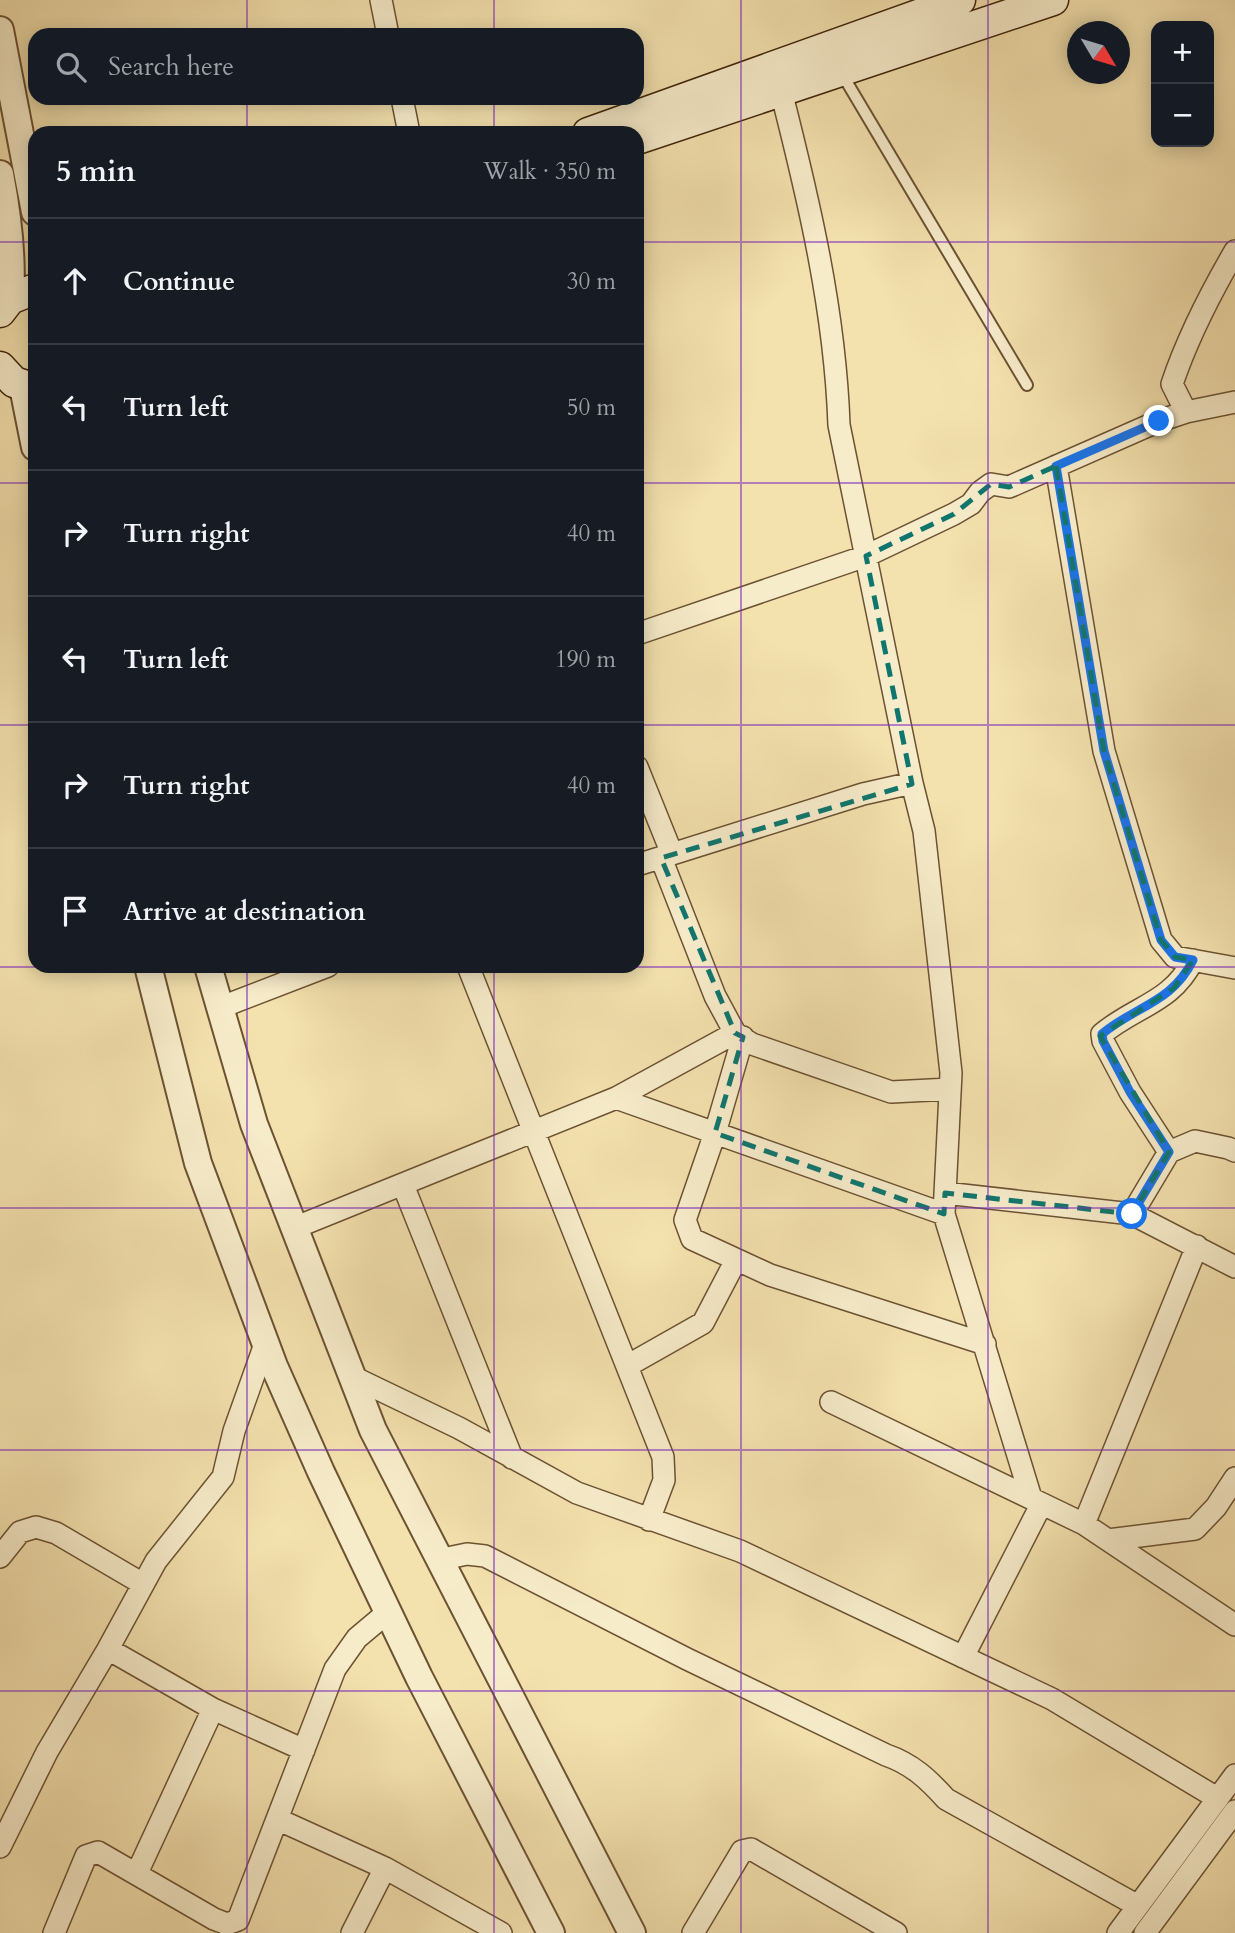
<!DOCTYPE html>
<meta charset="utf-8">
<style>
body{margin:0;font-family:Cardo,serif;background:#20242c;color:#f1f3f6}
.controls{position:absolute;right:21px;top:21px;display:grid;overflow:hidden;border-radius:14px;box-shadow:0 4px 18px #0003}
.controls button{width:63px;height:63px;display:grid;place-items:center;padding:0;border:0;border-bottom:2px solid #363941;background:#171b24;color:#f1f3f6;font:35px sans-serif}
.compass{position:absolute;left:1067px;top:21px;width:63px;height:63px;border-radius:50%;background:#171b24;box-shadow:0 4px 18px #0003;rotate:128deg}
.stop{position:absolute;width:21px;height:21px;margin:-16px;border:5px solid #1a73e8;border-radius:50%;background:#fff}
.stop.end{background:#1a73e8;border-color:#fff;box-shadow:0 2px 7px #0008}
.list{margin:0;padding:0;list-style:none}
h2{display:flex;justify-content:space-between;align-items:center;height:91px;margin:0;padding:0 28px;font-size:30px}
h2 small{font-size:23px;font-weight:400;color:#9ea1a6}
.list li{display:grid;grid-template-columns:46px 1fr auto;gap:21px;align-items:center;box-sizing:border-box;height:126px;padding:0 28px;border-top:2px solid #363941}
.list b{display:block;font-size:26px;white-space:nowrap}
.list em{font-size:23px;font-style:normal;color:#9ea1a6}
.icon{flex:none;width:38px;height:38px;fill:none;stroke:currentColor;stroke-width:2;stroke-linecap:round;stroke-linejoin:round}
.map{position:relative;flex:none;width:1235px;height:1933px;overflow:hidden}
.search{position:absolute;background:#171b24;box-shadow:0 4px 18px #0003;left:28px;top:28px;width:616px;height:77px;display:flex;align-items:center;gap:18px;box-sizing:border-box;padding:0 24px;border-radius:21px;color:#9ea1a6;font-size:26px}
.panel{position:absolute;background:#171b24;box-shadow:0 4px 18px #0003;left:28px;top:126px;width:616px;height:847px;border-radius:21px}
.map>svg:first-child{display:block}
</style>
<div class="map">
<svg width="1235" height="1933" viewBox="0 0 1235 1933">
<rect width="100%" height="100%" fill="#f3e1ae"/>
<filter id="stains"><feTurbulence type="fractalNoise" baseFrequency=".00286" numOctaves="4"/><feColorMatrix values="0 0 0 0 .2 0 0 0 0 .09 0 0 0 0 .02 0 0 0 .5 -.17"/></filter>
<radialGradient id="worn" r=".72"><stop offset=".6" stop-color="#630" stop-opacity="0"/><stop offset="1" stop-color="#630" stop-opacity=".3"/></radialGradient>
<g fill="none" stroke-linecap="round" stroke-linejoin="round">
<g stroke="#6c5232" stroke-width="14">
<path id="service" d="M842 74 1027 385"/>
</g>
<g stroke="#6c5232" stroke-width="24">
<path id="minor" d="M381 0 388 35
M781 91C809 201 835 311 839 425L912 783 924 831 951 1073 944 1214 1031 1498
M402 98 409 133
M1186 412 1172 384C1188 336 1210 294 1235 251
M1056 466 1104 751 1161 940 1175 957 1235 968
M637 634 866 556 954 514 971 504 980 492 991 484 1009 487 1159 421 1186 412 1235 402
M637 767 672 854
M661 858 715 996 735 1033 752 1044 891 1092 950 1089
M637 865 863 794 912 783
M1193 960C1172 1003 1135 1006 1102 1034L1103 1041 1130 1092 1169 1152 1132 1214 1235 1267
M468 966 663 1457 664 1480 649 1520
M219 1008 328 966
M743 1037 715 1133 685 1220 692 1239 770 1275 985 1344
M616 1098 944 1214
M1169 1152 1195 1141 1228 1148 1235 1151
M403 1185 512 1458
M945 1193 1132 1214
M294 1228 616 1098 735 1033
M627 1366 703 1323 736 1260
M351 1376 459 1428 577 1493 740 1551 1052 1699 1217 1798
M831 1402 1084 1524 1235 1625
M1084 1524 1197 1246
M1108 1540 1195 1529 1216 1507 1235 1478
M0 1557 20 1532 36 1527 56 1533 143 1584
M438 1560 467 1554 485 1556 687 1659 886 1755C912 1764 928 1779 946 1799L1138 1906
M108 1649 213 1709 304 1750
M963 1657 1041 1505
M277 1819 385 1868 501 1933
M0 1847 47 1752 108 1649 156 1561 223 1477 234 1431 265 1344
M137 1873 213 1709
M54 1933 86 1856 98 1852 214 1919 227 1924 238 1920 335 1669 357 1638 388 1612
M352 1933 385 1868
M693 1933 742 1851 751 1849 896 1933
M1118 1933 1235 1775
M1145 1933 1235 1811"/>
</g>
<g stroke="#6c5232" stroke-width="30">
<path id="tertiary" d="M0 30 35 212
M0 174C8 216 13 256 10 299
M23 387 35 447
M148 966 198 1163 274 1366 321 1472 419 1677 551 1933
M208 966 254 1124 373 1430 632 1933"/>
</g>
<g stroke="#3f2309" stroke-width="33">
<path id="secondary" d="M588 133 960 0
M637 139 1053 0
M0 312 10 299 35 289
M0 367 14 382 35 389"/>
</g>
<use href="#service" stroke="#f7ecca" stroke-width="10"/>
<use href="#minor" stroke="#f7ecca" stroke-width="21"/>
<use href="#tertiary" stroke="#f7ecca" stroke-width="26"/>
<use href="#secondary" stroke="#f7ecca" stroke-width="30"/>
</g>
<g fill="none" stroke-linecap="round" stroke-linejoin="round">
<path stroke="#1a73e8" stroke-width="9" d="M1132 1214 1169 1152 1130 1092 1103 1041 1102 1034C1135 1006 1172 1003 1193 960L1175 957 1161 940 1104 751 1056 466 1159 421"/>
</g>
<path fill="none" stroke="#0f766e" stroke-width="5" stroke-dasharray="14 9" stroke-linejoin="round" d="M1056 466 1104 751 1161 940 1175 957 1193 960 1174 988 1100 1036 1169 1152 1132 1214 945 1193 944 1214 715 1133 743 1037 735 1033 661 858 912 784 866 556 954 514 991 484 1009 487Z"/>
<path fill="none" stroke="#7b2cbf" stroke-width="2" stroke-opacity="0.55" d="M247 0V35M494 0V35M741 0V1933M988 0V1933M247 98V133M494 98V133M0 242H35M637 242H1235M0 483H35M637 483H1235M0 725H35M637 725H1235M247 966V1933M494 966V1933M0 967H1235M0 1208H1235M0 1450H1235M0 1691H1235"/>
<rect width="100%" height="100%" filter="url(#stains)"/>
<rect width="100%" height="100%" fill="url(#worn)"/>
</svg>
<div class="controls">
<button>+</button>
<button>−</button>
</div>
<svg class="compass" viewBox="-18 -18 36 36"><path d="M0-13l5 13h-10z" fill="#e53935"/><path d="M0 13l5-13h-10z" fill="#9ea1a6"/></svg>
<div class="stop" style="left:1132px;top:1214px"></div>
<div class="stop end" style="left:1159px;top:421px"></div>
<div class="search"><svg class="icon" aria-label="search" viewBox="0 0 24 24"><circle cx="10" cy="10" r="6"/><path d="M15 15l6 6"/></svg>Search here</div>
<section class="panel">
<h2>5 min<small>Walk · 350 m</small></h2>
<ul class="list">
<li><svg class="icon" aria-label="ahead" viewBox="0 0 24 24"><path d="M12 20V5M6 11l6-6 6 6"/></svg><div><b>Continue</b></div><em>30 m</em></li>
<li><svg class="icon" aria-label="left" viewBox="0 0 24 24"><path d="M17 20v-9H6M10 6l-5 5 5 5"/></svg><div><b>Turn left</b></div><em>50 m</em></li>
<li><svg class="icon" aria-label="right" viewBox="0 0 24 24"><path d="M7 20v-9h11M14 6l5 5-5 5"/></svg><div><b>Turn right</b></div><em>40 m</em></li>
<li><svg class="icon" aria-label="left" viewBox="0 0 24 24"><path d="M17 20v-9H6M10 6l-5 5 5 5"/></svg><div><b>Turn left</b></div><em>190 m</em></li>
<li><svg class="icon" aria-label="right" viewBox="0 0 24 24"><path d="M7 20v-9h11M14 6l5 5-5 5"/></svg><div><b>Turn right</b></div><em>40 m</em></li>
<li><svg class="icon" aria-label="arrive" viewBox="0 0 24 24"><path d="M6 21V4h12l-3 4 3 4H6"/></svg><div><b>Arrive at destination</b></div></li>
</ul>
</section>
</div>
